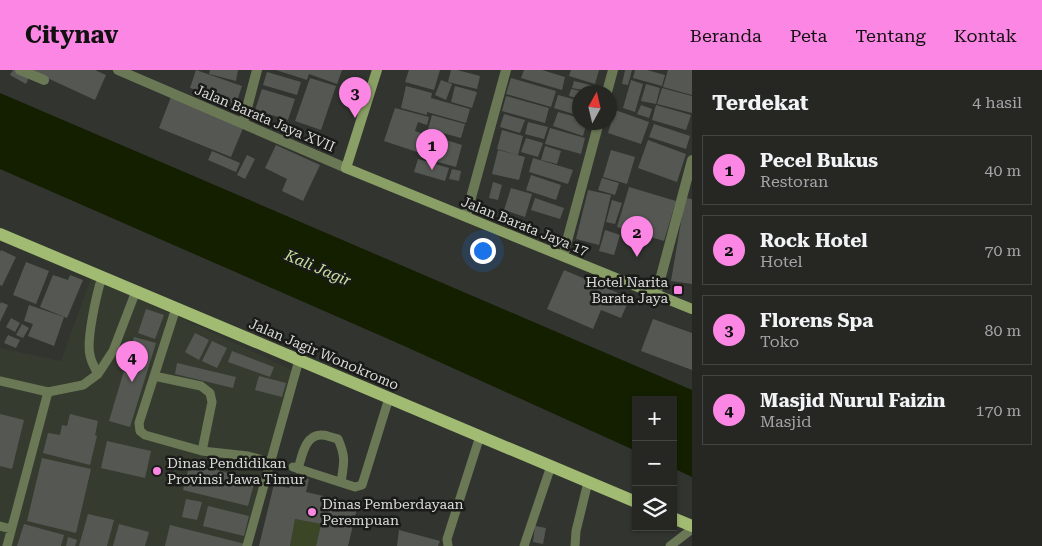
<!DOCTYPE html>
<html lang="id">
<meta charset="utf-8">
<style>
body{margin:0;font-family:"Roboto Serif",serif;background:#323330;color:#f1f3f6}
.controls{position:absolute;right:15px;bottom:15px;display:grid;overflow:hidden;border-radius:0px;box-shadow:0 1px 4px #0004}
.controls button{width:45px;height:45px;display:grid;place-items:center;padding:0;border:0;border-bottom:1px solid #424441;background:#262723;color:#f1f3f6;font:25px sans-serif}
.compass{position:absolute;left:572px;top:15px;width:45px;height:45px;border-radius:50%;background:#262723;box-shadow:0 1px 4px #0004;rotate:8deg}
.you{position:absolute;left:482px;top:180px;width:18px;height:18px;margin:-12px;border:4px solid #fff;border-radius:50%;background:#1a73e8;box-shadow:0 0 0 8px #1a73e833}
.badge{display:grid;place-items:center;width:32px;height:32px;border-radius:50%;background:#fc86e4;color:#111;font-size:16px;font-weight:700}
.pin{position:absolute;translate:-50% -41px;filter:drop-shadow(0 1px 2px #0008)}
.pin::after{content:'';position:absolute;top:26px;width:18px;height:15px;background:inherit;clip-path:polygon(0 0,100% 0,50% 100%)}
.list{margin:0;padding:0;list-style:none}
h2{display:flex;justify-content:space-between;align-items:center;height:65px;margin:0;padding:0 20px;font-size:21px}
h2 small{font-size:16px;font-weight:400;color:#a4a5a6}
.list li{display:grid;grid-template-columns:32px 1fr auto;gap:15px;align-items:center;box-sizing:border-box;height:70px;margin:0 10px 10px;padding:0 10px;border:1px solid #424441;border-radius:0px}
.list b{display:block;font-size:19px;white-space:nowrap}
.list p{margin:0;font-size:16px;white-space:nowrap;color:#a4a5a6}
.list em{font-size:16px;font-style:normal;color:#a4a5a6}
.icon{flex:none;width:28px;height:28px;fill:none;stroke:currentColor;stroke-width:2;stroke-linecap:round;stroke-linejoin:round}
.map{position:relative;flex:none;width:692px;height:476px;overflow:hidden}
header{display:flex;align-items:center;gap:30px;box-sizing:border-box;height:70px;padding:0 25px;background:#fc86e4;color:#111}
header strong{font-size:24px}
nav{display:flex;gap:28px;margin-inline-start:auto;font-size:18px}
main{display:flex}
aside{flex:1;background:#262723}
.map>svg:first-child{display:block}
</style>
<header>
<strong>Citynav</strong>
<nav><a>Beranda</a><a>Peta</a><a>Tentang</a><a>Kontak</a></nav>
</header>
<main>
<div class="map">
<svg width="692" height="476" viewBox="0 0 692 476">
<rect width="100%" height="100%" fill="#32342f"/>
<path fill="#363b2f" d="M91 208 183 249 298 303 250 476H0V278L61 291Z"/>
<path fill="#3b4626" d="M295 449 321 454 316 476H290Z"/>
<path fill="#141f00" d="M0 23 692 320V407L673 398V330H636V381L402 275 0 99Z"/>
<path fill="#555852" d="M13 0H16L29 7 26 14 10 5Z
M30 0H95L106 5 95 30Z
M196 0 242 16 236 34 190 18Z
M210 0H238L236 11 209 4Z
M276 0H342L337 14 309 4 307 10Z
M409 0H440L434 20 405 12Z
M451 0H457L480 6 477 19 448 12Z
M524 0H542L565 7 562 20 521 8Z
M571 0H599L595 14 569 6Z
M625 0H632L628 15 622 14Z
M635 0H647L665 5 662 16 633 8Z
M668 0H692V25L663 17Z
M267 2 301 12 297 25 263 15Z
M310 8 336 16 321 60 295 51Z
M511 8 556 21 551 37 506 24Z
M441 10 452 14 446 30 435 25Z
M631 10 643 14 635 42 623 38Z
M574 11 594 16 592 22 572 18Z
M646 14 660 18 656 34 641 31Z
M406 16 432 23 431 28 470 39 466 53 427 42V45L401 38Z
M455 16 477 22 472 38 451 32Z
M662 18 692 26V43L657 34Z
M262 19 295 29 288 50 255 40Z
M571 19 580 21V29L569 26Z
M558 25 580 31V46L554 38Z
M506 26 549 38 545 53 502 41Z
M171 27 244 56 231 87 159 58Z
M641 35 652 39 649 48 637 44Z
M656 35 691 45 686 60 652 50Z
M395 38 429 47 427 55 418 52 415 61 426 65 420 83 384 71Z
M615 40 649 52 641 74 608 63Z
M558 42 580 48V52H587L583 66 553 56Z
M504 44 525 50 520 63 500 57Z
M432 45 465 54 461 68 428 59Z
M528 52 548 57 544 69 525 64Z
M654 54 690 66 686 79 649 67Z
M550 58 585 68 581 84 545 74Z
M502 60 523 66 518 85 497 79Z
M430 65 462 75 456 97 423 88Z
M526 68 543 73 538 87 521 82Z
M648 70 686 84 677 112 638 98Z
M276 75 320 95 303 131 282 121 287 109 265 98Z
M545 76 561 81 557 94 541 90Z
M498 80 525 87 519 110 492 104Z
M611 80 635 87 627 114 603 107Z
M212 81 240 93 236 102 208 90Z
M247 85 255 89 245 109 237 105Z
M533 88 573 100 568 114 529 102Z
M418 89 449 98 445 111 414 102Z
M452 99 461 101 459 111 449 109Z
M531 105 561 115 556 130 526 120Z
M602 108 619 113 615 125 598 120Z
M493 112 502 115 498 130 489 128Z
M629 117 676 131 664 171 617 157Z
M511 118 532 124 525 147 504 140Z
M588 120 611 125 599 175 576 169Z
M535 128 564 138 560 149 531 140Z
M685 128 692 129V214L671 211Z
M612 130 622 133 615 154 606 152Z
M605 160 620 165 614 185 599 181Z
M1 180 16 187 2 216 0 215V182Z
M26 192 49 201 36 234 13 225Z
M564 200 630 228 621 248 601 240 593 259 547 239Z
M53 205 68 210 70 205 83 210 67 248 40 237Z
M1 232 8 235 0 252V234Z
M29 235 64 247 54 276 28 266 33 254 24 251Z
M146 239 164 245 155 269 138 263Z
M11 248 20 253 15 262 6 257Z
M653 249 692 263V300L641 281Z
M22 254 29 258 23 268 16 265Z
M195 263 209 270 199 290 185 282Z
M8 265 20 270 16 278 4 273Z
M134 267 156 273 130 357 109 351Z
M212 271 227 278 217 298 202 291Z
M232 281 274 297 270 307 228 292Z
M177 293 236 307 233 318 175 304Z
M259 306 286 313 282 327 255 320Z
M0 344 24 350 12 399 0 396Z
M70 344 98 351 95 365 97 366 90 395 43 383 48 363 60 365 62 355 67 356Z
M107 371 151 381 145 408 101 398Z
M42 388 91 399 76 463 27 451Z
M190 393 255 410 248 436 183 420Z
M293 405 309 409 306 422 358 434 348 476H316L321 454 295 449 290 476H259L274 414 289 418Z
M186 429 202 432 197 450 182 447Z
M208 436 249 446 244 466 203 456Z
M88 444 114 450 107 476H79Z
M24 454 64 465 61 476H17Z
M119 454 149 462 145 476H113Z
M170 455 245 474V476H165Z
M535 456 546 458 543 474 533 472Z
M399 460 440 471 438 476H397Z
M68 467 77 470 75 476H66Z"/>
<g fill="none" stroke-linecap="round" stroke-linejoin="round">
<path stroke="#6b7855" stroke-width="9" d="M176 238 139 353 140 361 145 365 202 381 248 386 271 392
M98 304C95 298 91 292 90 285 86 270 97 222 102 207
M154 306 201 316 210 323 212 332 202 381
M0 311 48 322 83 315 98 304 113 281 136 221
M293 397 355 417 362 415 389 328
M298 399C302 386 305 364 322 365 327 365 333 368 338 369 346 387 344 393 341 412
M0 456 11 459
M7 476 48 322
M247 476 299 290
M448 476 447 469 480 366
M524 476 551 396
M575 476 576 461 588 412
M670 476 692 459"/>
<path stroke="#6b7855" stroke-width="10" d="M20 0 44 10
M118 0 346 98
M607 22 613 0
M243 53 257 0
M466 146 506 0
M563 186 599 52
M656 225 692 90"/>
<path stroke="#899f65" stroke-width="10" d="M377 0 346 98 692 239"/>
<path stroke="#a1bc72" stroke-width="12" d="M0 164 636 432
M673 448 692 456"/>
</g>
<g fill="#fc86e4" stroke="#1a1b19" stroke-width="2">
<rect x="673" y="215" width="10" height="10" rx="2.5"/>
<circle cx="157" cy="401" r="5"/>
<circle cx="312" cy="442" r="5"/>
</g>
<g text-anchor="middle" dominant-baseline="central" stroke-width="5" stroke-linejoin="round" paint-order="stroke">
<g font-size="14" fill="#d9dbd7" stroke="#1a1b19">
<text transform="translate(265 48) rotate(23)">Jalan Barata Jaya XVII</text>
<text transform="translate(525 156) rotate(22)">Jalan Barata Jaya 17</text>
<text transform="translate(324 284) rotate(23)">Jalan Jagir Wonokromo</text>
</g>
<g font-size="14" fill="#d9dbd7" stroke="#1a1b19" text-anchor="start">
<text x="668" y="212" text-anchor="end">Hotel Narita<tspan x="668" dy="16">Barata Jaya</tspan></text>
<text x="167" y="393">Dinas Pendidikan<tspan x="167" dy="16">Provinsi Jawa Timur</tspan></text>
<text x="322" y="434">Dinas Pemberdayaan<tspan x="322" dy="16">Perempuan</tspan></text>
</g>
<g font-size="15" font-style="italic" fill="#c9e29f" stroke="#1a1b19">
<text transform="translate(318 198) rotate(23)">Kali Jagir</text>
</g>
</g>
</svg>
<div class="controls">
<button>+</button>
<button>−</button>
<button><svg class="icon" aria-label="layers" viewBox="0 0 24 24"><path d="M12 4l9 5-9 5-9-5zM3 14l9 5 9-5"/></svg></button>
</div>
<svg class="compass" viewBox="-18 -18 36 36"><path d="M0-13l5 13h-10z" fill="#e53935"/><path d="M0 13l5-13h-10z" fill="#a4a5a6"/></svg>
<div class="you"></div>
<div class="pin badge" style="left:432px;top:100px">1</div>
<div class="pin badge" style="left:637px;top:187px">2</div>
<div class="pin badge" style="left:355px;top:48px">3</div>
<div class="pin badge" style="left:132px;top:312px">4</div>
</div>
<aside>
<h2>Terdekat<small>4 hasil</small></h2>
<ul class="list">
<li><span class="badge">1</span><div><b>Pecel Bukus</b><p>Restoran</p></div><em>40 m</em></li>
<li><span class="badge">2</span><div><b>Rock Hotel</b><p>Hotel</p></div><em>70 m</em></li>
<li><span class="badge">3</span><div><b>Florens Spa</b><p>Toko</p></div><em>80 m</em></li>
<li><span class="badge">4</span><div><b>Masjid Nurul Faizin</b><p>Masjid</p></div><em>170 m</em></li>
</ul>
</aside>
</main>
